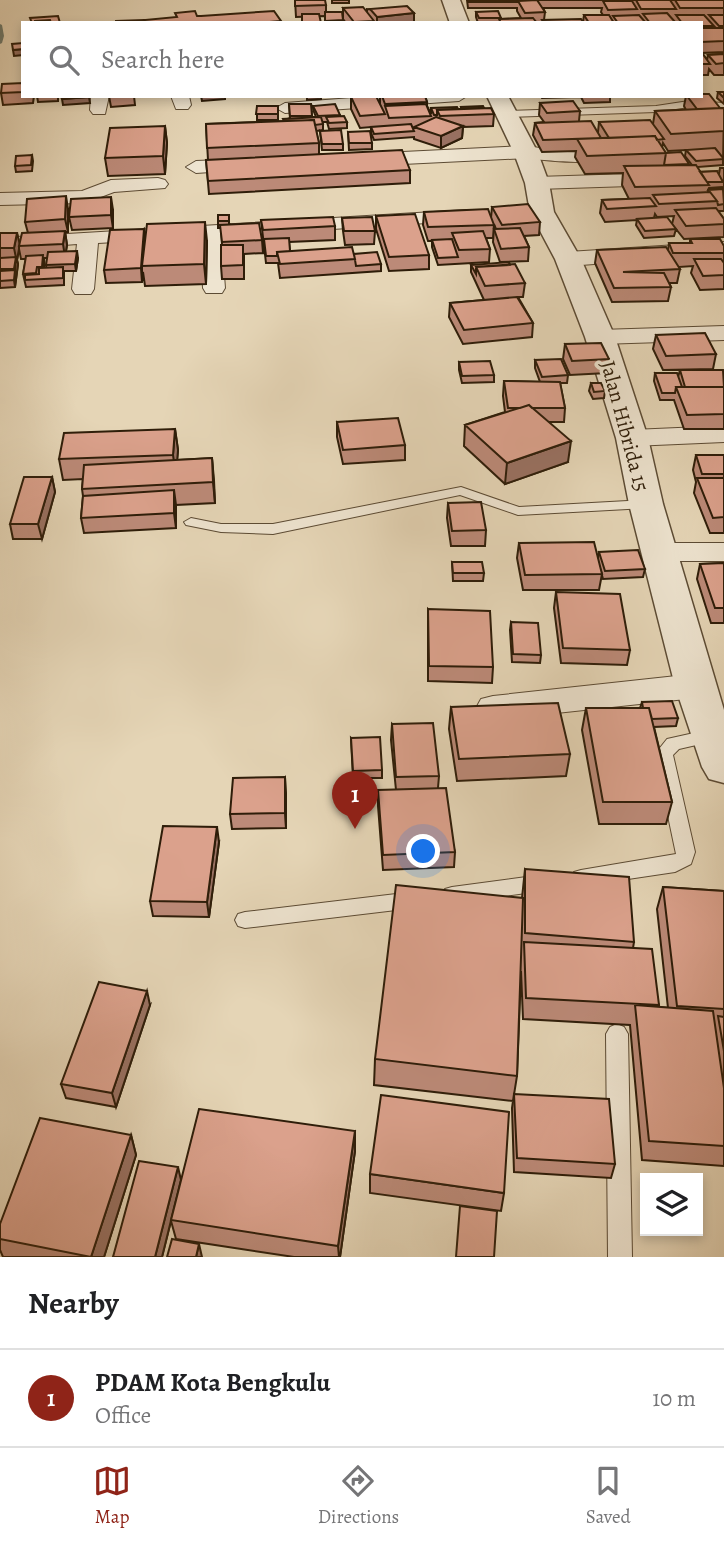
<!DOCTYPE html>
<style>
body{margin:0;font-family:Alegreya,serif;background:#f2f2f2;color:#202124}
.controls{position:absolute;right:21px;bottom:21px;display:grid;overflow:hidden;border-radius:0px;box-shadow:0 4px 10px #0003}
.controls button{width:63px;height:63px;display:grid;place-items:center;padding:0;border:0;border-bottom:2px solid #e0e0e0;background:#fff;color:#202124;font:35px sans-serif}
.you{position:absolute;left:424px;top:852px;width:24px;height:24px;margin:-18px;border:5px solid #fff;border-radius:50%;background:#1a73e8;box-shadow:0 0 0 10px #1a73e833}
.badge{display:grid;place-items:center;width:46px;height:46px;border-radius:50%;background:#8f2418;color:#fff;font-size:23px;font-weight:700}
.pin{position:absolute;translate:-50% -58px;filter:drop-shadow(0 2px 4px #0008)}
.pin::after{content:'';position:absolute;top:37px;width:24px;height:21px;background:inherit;clip-path:polygon(0 0,100% 0,50% 100%)}
.list{margin:0;padding:0;list-style:none}
h2{display:flex;justify-content:space-between;align-items:center;height:91px;margin:0;padding:0 28px;font-size:30px}
h2 small{font-size:23px;font-weight:400;color:#757577}
.list li{display:grid;grid-template-columns:46px 1fr auto;gap:21px;align-items:center;box-sizing:border-box;height:98px;padding:0 28px;border-top:2px solid #e0e0e0}
.list b{display:block;font-size:26px;white-space:nowrap}
.list p{margin:0;font-size:23px;white-space:nowrap;color:#757577}
.list em{font-size:23px;font-style:normal;color:#757577}
.icon{flex:none;width:38px;height:38px;fill:none;stroke:currentColor;stroke-width:2;stroke-linecap:round;stroke-linejoin:round}
.map{position:relative;flex:none;width:724px;height:1257px;overflow:hidden}
.search{position:absolute;background:#fff;box-shadow:0 4px 10px #0003;left:21px;right:21px;top:21px;height:77px;display:flex;align-items:center;gap:18px;box-sizing:border-box;padding:0 24px;border-radius:0px;color:#757577;font-size:26px}
.sheet{height:189px;background:#fff}
nav{display:flex;justify-content:space-around;align-items:center;box-sizing:border-box;height:98px;border-top:2px solid #e0e0e0;background:#fff;font-size:19px;color:#757577}
nav a{display:grid;justify-items:center;gap:4px}
nav .on{color:#8f2418}
.map>svg:first-child{display:block}
</style>
<div class="map">
<svg width="724" height="1257" viewBox="0 0 724 1257">
<rect width="100%" height="100%" fill="#e5d5b6"/>
<filter id="stains"><feTurbulence type="fractalNoise" baseFrequency=".00286" numOctaves="4"/><feColorMatrix values="0 0 0 0 .2 0 0 0 0 .09 0 0 0 0 .02 0 0 0 .5 -.17"/></filter>
<radialGradient id="worn" r=".72"><stop offset=".6" stop-color="#630" stop-opacity="0"/><stop offset="1" stop-color="#630" stop-opacity=".3"/></radialGradient>
<g fill="none" stroke-linecap="round" stroke-linejoin="round">
<path fill="#6c7a6e" fill-rule="evenodd" d="M0 24 2 25 4 36 2 43 0 44Z"/>
<g stroke="#5c4b34" stroke-width="2">
<path id="service" d="M689 101 724 103V109L689 107 656 112 506 117 502 114 506 111 656 106Z
M461 487 519 507 646 500 653 504 646 508 518 515 460 495 273 534 221 532 186 525 184 522 191 518 221 524H273Z
M712 729 718 730 721 735 718 740 679 749 673 755 695 852 691 864 675 872 581 886 574 884 571 878 574 872 581 870 676 854 655 754 667 739Z
M541 875 548 877 551 883 548 889 541 891 452 903 445 901 442 895 445 889 452 887Z
M413 892 420 894 423 900 420 906 413 908 245 928 238 926 235 920 238 914 245 912Z
M617 1024 624 1027 628 1034 632 1257H608L606 1034 610 1027Z"/>
</g>
<g stroke="#5c4b34" stroke-width="2">
<path id="minor" d="M91 96H109L105 114H93L90 110Z
M171 96H189L191 105 188 109H176Z
M379 96H467L459 101 285 113 276 108 285 103Z
M525 146 555 150 617 148 626 154C616 167 546 161 528 158L362 166 352 160 362 154Z
M247 159 257 165 254 169 196 173 186 167 196 161Z
M724 171V183L537 189 527 183 537 177Z
M158 178 165 180 168 184 165 188 114 192 85 203 0 205V193L82 191 111 180Z
M467 210 474 212 477 216 474 220 221 236 225 288 222 293H206L203 288 200 237 98 243 94 289 91 294H75L72 289 77 244 0 250V238Z
M724 242V254L568 266 560 264 557 259 560 254 568 252Z
M724 326V340L600 344 592 342 588 337 592 332 600 330Z
M724 426V442L632 446 623 444 619 438 623 432 632 430Z
M660 543H724V561H660L650 559 645 552 650 545Z
M695 674 707 678 712 686 707 694 695 698 493 720 481 717 476 708 481 699 493 696Z"/>
</g>
<g stroke="#5c4b34" stroke-width="3">
<path id="tertiary" d="M442 0H460L469 23H450Z
M487 96H508L538 153 549 183 554 212 581 259 615 337 648 438 663 504 724 710V783L709 779 702 767 675 686 629 504 616 438 585 337 555 259 530 212 525 183 514 153Z"/>
</g>
<use href="#service" fill="#eee4d0" fill-rule="evenodd"/>
<use href="#minor" fill="#eee4d0" fill-rule="evenodd"/>
<use href="#tertiary" fill="#eee4d0" fill-rule="evenodd"/>
</g>
<path fill="#bc8a78" stroke="#2e1d09" stroke-width="2" fill-rule="evenodd" d="M295 0 326 5V12L343 18V8L367 12V9L414 13V23H346L343 19V23H325V16L296 17Z
M332 0H349V3H332Z
M467 0H605V1H617L616 0H724V52L702 53 707 60 708 55 724 54V75H714L709 69 708 75H701V23H478L476 17V12L501 18V19L521 18 517 11V8H468ZM543 8H602L601 12 603 15H584L583 22 544 20 545 12Z
M23 83V96H34L33 103 3 105 1 93Z
M718 92H724V104L717 98Z
M37 96H58V101L38 102Z
M109 96H134L135 105 111 107Z
M380 96H425L427 102V106L431 114V108L458 109H461V107L484 108 494 114 493 126 463 127 462 138 441 148 414 139V137L374 140 371 133V127L360 128 351 109V97L380 103Z
M541 96H610V102L584 103 581 97 542 98Z
M686 96H701L720 108H724L723 165 697 167 700 172 719 174 720 168H724V211H718L724 219V237L684 239 672 224 674 216 657 217 655 214 654 218 676 229 674 236 644 238 636 225 637 220 605 222 600 213 602 200 629 199 622 185 623 173 585 174 575 157 576 151 542 152 533 135 535 123 544 122 539 115 540 103 580 111 579 121 598 132 599 122 653 124 655 111 686 110 684 106ZM663 143 668 151 686 150 685 156 692 165H689L666 153 662 148ZM722 187 723 189 708 190 709 188Z
M289 104H311L312 117H316L314 112 313 106 340 115V116L347 122V128L329 129 327 122H323V130L316 131 319 143V154L410 170V183L209 194 206 160H208L206 124 283 121 290 118Z
M257 106H278V120H257Z
M165 126 167 143 165 174 108 176 105 158Z
M320 131 343 144V150H322Z
M348 132 372 143V149L349 150Z
M32 155 33 161 32 171 16 172 15 166Z
M492 207 540 222 539 235 524 236 529 247 528 261 500 262 493 242 494 229H496L494 224 493 238H486L490 249 489 262 438 265 432 247V240H445L428 241 423 225 424 212 491 218Z
M68 209V232H65L67 245 66 251 78 258 76 271H64V285L26 287 23 274 26 259H21L19 249 17 260 18 264 15 287 0 288V233H17L19 243 28 233 25 222ZM44 258H47L46 268H44Z
M113 210V228L72 230 69 217Z
M218 215H229V224L262 240 263 253 244 254V279H222L221 266 222 245 221 228H218Z
M376 216 429 255V269L389 271 376 229Z
M342 218 375 231 374 244 345 245 343 231Z
M261 220 335 226V240L289 242 290 251 354 254 381 264V271L280 278 278 263H266Z
M144 229 145 236 207 241 206 284 145 286 143 272 142 282 106 283 104 270Z
M690 239 724 246V289L700 290 691 273 693 266 678 267 680 269 677 283H669L671 287 668 301 612 302 595 263 597 250H668L669 243H690Z
M471 265 525 283 523 297H518L533 323 532 337 463 344 449 317 450 303 484 300 471 272Z
M656 335 716 354 713 369 663 370 653 349Z
M565 344 609 359 607 373 570 375 563 359Z
M535 360 568 375 567 383H560L565 408 564 422H549L568 462 505 484 464 446 465 425 505 412 503 396 504 381 540 382 535 368Z
M459 362 494 375V382L462 383 459 370Z
M680 370 724 372V429H684L674 400H660L654 381 655 373 678 377Z
M591 383 605 391 604 398 593 399 589 391Z
M337 422 405 445V460L343 464 337 437Z
M175 429 178 450 177 460 212 458 215 503 176 505V528L84 533 81 518 83 496 82 489 83 479 63 480 59 459Z
M696 455H724V533H710L694 493 696 482 693 470Z
M52 477 55 492 42 539H13L10 524Z
M448 503 486 530 485 546H451L447 518Z
M519 543 598 559 599 552 645 569 643 577 603 579 600 568 602 574 599 590H523L517 558Z
M452 562 484 573 483 581H453Z
M724 563V623H711L697 579 700 564Z
M556 592 630 650 627 665 561 663 554 608Z
M428 609 493 667 492 683 428 681Z
M511 622 541 655 540 663 512 662 510 630Z
M642 702 678 718 676 726 654 727 672 802 666 824H599L582 730 586 708H640Z
M451 707 570 754 566 776 457 781 449 729Z
M392 724 439 776 438 788 455 852 454 867 383 870 378 806V790H396L391 740Z
M351 738 382 770V778H353Z
M285 777 286 828 232 829 230 814Z
M219 842 209 917 153 916 150 901Z
M525 869 634 942 633 948 659 1005 658 1007 668 1008 657 909 663 887 724 891V1166L642 1160 630 1025 523 1019 521 971 517 1076 513 1101 374 1085 375 1059 522 898Z
M150 1005 116 1107 66 1098 61 1084Z
M514 1094 615 1164 611 1178 514 1172 512 1108Z
M355 1131V1151L340 1257H294L176 1239 171 1221 162 1257H113L181 1180Z
M131 1135 136 1155 104 1257H3L0 1250V1224Z
M370 1174 504 1193 501 1211 370 1193Z"/>
<path fill="#997162" stroke="#2e1d09" stroke-width="2" d="M414 13V23H377V17Z
M23 49V55L14 56 13 50Z
M201 96H225V99L202 101Z
M307 96H321V99L307 100Z
M89 97 90 103 63 105 62 99Z
M165 126 167 143 165 174 163 156Z
M463 126 462 138 441 148V136Z
M66 196 68 209V232L65 219Z
M111 197 113 210V228L111 215Z
M205 222 207 241 206 284 204 264Z
M144 229 146 242 142 266V282L141 268Z
M65 231 67 245 65 257 63 244Z
M17 233 20 245 19 246V249L17 260 18 264 15 287 14 280 16 258 14 248Z
M77 251 78 258 76 271 75 264Z
M175 429 178 450 176 476 173 455Z
M571 441 568 462 505 484 507 463Z
M212 458 214 480 215 503 213 482Z
M52 477 55 492 42 539 38 524Z
M174 490 176 505V528L174 513Z
M285 777 286 793V828L285 813Z
M217 827 219 842 209 917 207 902Z
M147 991 150 1005 116 1107 112 1093Z
M355 1131V1151L340 1257H339L338 1246Z
M131 1135 136 1155 104 1257H91Z
M178 1167 181 1180 162 1257H155Z
M199 1244 202 1257H196Z"/>
<path fill="#dba18c" stroke="#2e1d09" stroke-width="2" d="M295 0H325L326 5 295 6Z
M468 0H518V2H468Z
M537 0 545 12 525 13 518 1Z
M636 0H670L676 9H641Z
M675 0H724V8H680Z
M603 1H632L637 9 608 10Z
M407 6 414 13 377 17 370 9Z
M363 7 374 21 354 22 343 8Z
M195 11 197 16H201L274 11 281 21 258 23H114L177 17 175 13Z
M498 11 501 18H479L476 12Z
M325 12H342L343 20 325 21Z
M667 13 676 23H650L643 14Z
M302 14H319L321 23H302Z
M584 15H609L614 23H589Z
M639 15 646 23H618L613 16Z
M676 15H704L714 26H701V23H682Z
M709 15H724V26H719Z
M58 16 60 23H51L50 20 35 21V23H32L30 18Z
M533 18 537 23H501L499 19Z
M581 19 584 23H544L542 20Z
M50 20 51 23H35V21Z
M145 20 116 23V21Z
M701 28H724V41L701 42Z
M23 43V49L13 50 12 44Z
M701 53H702L710 64H701Z
M724 54V63L716 64 708 55Z
M23 83V92L1 93 2 84Z
M718 92H724V98Z
M701 94H709L720 108 697 109 687 96H701Z
M61 96H89V97L62 99Z
M376 96 385 114 360 116 351 97Z
M382 96H425L427 102 385 104Z
M573 101 580 111 547 113 540 103Z
M289 104H311L312 116H290Z
M335 104 340 115 318 116 313 106Z
M426 104 431 116 389 118 385 106Z
M257 106H278V114H256Z
M483 106 484 108 462 109 461 107Z
M457 107 458 109 437 110V115H434L431 108Z
M491 108 494 114 440 116 437 110Z
M724 108V131L671 134 655 111Z
M344 116 347 122 329 123 326 117Z
M321 117 323 124 315 125 314 120 284 121 283 119Z
M436 117 463 126 441 136 414 127Z
M314 120 319 143 207 148 206 124Z
M650 120 664 139 657 140 655 136 609 138 599 122Z
M591 121 601 138 543 140 535 123Z
M411 124 414 131 374 134 371 127Z
M165 126 163 156 105 158 110 128Z
M341 130 343 144H322L320 131Z
M370 131 372 143H349L348 132Z
M655 136 666 153 587 156 577 139Z
M715 148 724 159 696 161 686 150Z
M402 150 410 170 208 181 206 160Z
M681 152 689 164 664 165 666 153Z
M32 155 31 165 15 166 16 156Z
M696 165 709 185 635 187 624 166Z
M717 171 723 182H707L700 172Z
M723 189 724 204 718 205 717 201 710 192H708V190Z
M710 192 717 201 659 204 653 195Z
M66 196 65 219 25 222 27 199Z
M111 197V215L69 217 71 199Z
M650 198 656 206 607 209 602 200Z
M528 204 540 222 502 225 492 207Z
M716 208 724 219V224L686 226 675 210Z
M488 209 494 225 428 227 424 212Z
M415 214 429 255 389 257 376 216Z
M218 215H229V221H218Z
M333 217 335 226 263 230 261 220Z
M372 217 375 231H344L342 218Z
M667 217 676 229 645 231 637 219Z
M205 222 204 264 142 266 147 224Z
M259 223 262 240 222 242 220 225Z
M520 228 529 247 501 249 494 229Z
M144 229 141 268 104 270 110 230Z
M65 231 63 244 19 246 22 233Z
M483 231 490 249 459 250 452 233Z
M0 233H17L14 248H0Z
M289 238 290 251 277 252V256H266L264 239Z
M452 239 458 257 438 258 432 240Z
M690 239H720L724 246V253H673L669 243H692Z
M221 245H243V265L221 266Z
M352 247 355 259 280 264 277 252Z
M666 247 680 269 623 272 664 273 671 287 614 288 597 250Z
M77 251 75 264 46 265 48 252Z
M377 252 381 264 356 266 354 254Z
M43 255 42 267H37L36 273 23 274 26 256Z
M16 257 14 269H0V258Z
M694 259H721L724 263V275L703 276Z
M509 262 510 265 476 267V274L471 265Z
M515 264 525 283 485 286 476 267Z
M63 267V278L25 280V275L39 274V268Z
M15 270 14 280 0 281V271Z
M517 297 533 323 464 330 450 303Z
M705 333 716 354 666 356 656 335Z
M601 343 609 359 572 361 565 344Z
M561 359 568 375 542 377 535 360Z
M490 361 494 375 462 376 459 362Z
M680 370H723L724 387H685Z
M655 373H677L682 387H676L675 393H662Z
M504 381 560 382 565 408H532L529 405 520 408H508Z
M591 383H601L605 391 594 392Z
M676 387H724V414L687 415Z
M529 405 571 441 507 463 465 425Z
M398 418 405 445 343 450 337 422Z
M175 429 173 455 59 459 64 433Z
M696 455H724V474H702Z
M212 458 213 482 82 489 84 465Z
M24 477H52L38 524H10Z
M697 478H724V517L713 518Z
M174 490V513L81 518 83 496Z
M481 502 486 530 452 531 448 503Z
M594 542 602 574 525 575 519 543Z
M638 550 645 569 605 571 599 552Z
M452 562H482L484 573H453Z
M724 563V608H715L700 564Z
M556 592 620 594 630 650 563 648Z
M428 609 490 611 493 667 429 666Z
M511 622 538 623 541 655 513 654Z
M672 701 678 718 652 719 649 708H643L642 702Z
M558 703 570 754 459 759 451 707Z
M586 708H649L672 802H603Z
M433 723 439 776 396 777 392 724Z
M380 737 382 770 353 771 351 738Z
M285 777V813L230 814 233 778Z
M446 788 455 852 383 855 378 790Z
M163 826 217 827 207 902 150 901Z
M525 869 629 877 634 942 525 933Z
M396 885 523 898 517 1076 375 1059Z
M663 887 724 891V1009L677 1006Z
M524 942 652 949 659 1005 526 998Z
M99 982 147 991 112 1093 61 1084Z
M635 1005 713 1011 724 1088V1146L649 1141Z
M718 1016 724 1017V1051Z
M514 1094 609 1099 615 1164 517 1158Z
M381 1095 509 1112 504 1193 370 1174Z
M199 1109 355 1131 338 1246 171 1220Z
M40 1118 131 1135 91 1257 0 1239V1224Z
M139 1161 178 1167 155 1257H113Z
M460 1206 497 1211 494 1257H456Z
M172 1239 199 1244 196 1257H167Z"/>
<g text-anchor="middle" dominant-baseline="central" stroke-width="7" stroke-linejoin="round" paint-order="stroke">
<g font-size="21" fill="#2e1d09" stroke="#eee4d0">
<text transform="translate(625 426) rotate(75)">Jalan Hibrida 15</text>
</g>
</g>
<rect width="100%" height="100%" filter="url(#stains)"/>
<rect width="100%" height="100%" fill="url(#worn)"/>
</svg>
<div class="controls">
<button><svg class="icon" aria-label="layers" viewBox="0 0 24 24"><path d="M12 4l9 5-9 5-9-5zM3 14l9 5 9-5"/></svg></button>
</div>
<div class="you"></div>
<div class="pin badge" style="left:355px;top:829px">1</div>
<div class="search"><svg class="icon" aria-label="search" viewBox="0 0 24 24"><circle cx="10" cy="10" r="6"/><path d="M15 15l6 6"/></svg>Search here</div>
</div>
<section class="sheet">
<h2>Nearby<small></small></h2>
<ul class="list">
<li><span class="badge">1</span><div><b>PDAM Kota Bengkulu</b><p>Office</p></div><em>10 m</em></li>
</ul>
</section>
<nav>
<a class="on"><svg class="icon" aria-label="map" viewBox="0 0 24 24"><path d="M3 6l6-2 6 2 6-2v14l-6 2-6-2-6 2zM9 4v14M15 6v14"/></svg>Map</a>
<a><svg class="icon" aria-label="directions" viewBox="0 0 24 24"><path d="M12 3l9 9-9 9-9-9zM9 14v-3h6M13 9l2 2-2 2"/></svg>Directions</a>
<a><svg class="icon" aria-label="saved" viewBox="0 0 24 24"><path d="M7 4h10v16l-5-4-5 4z"/></svg>Saved</a>
</nav>
